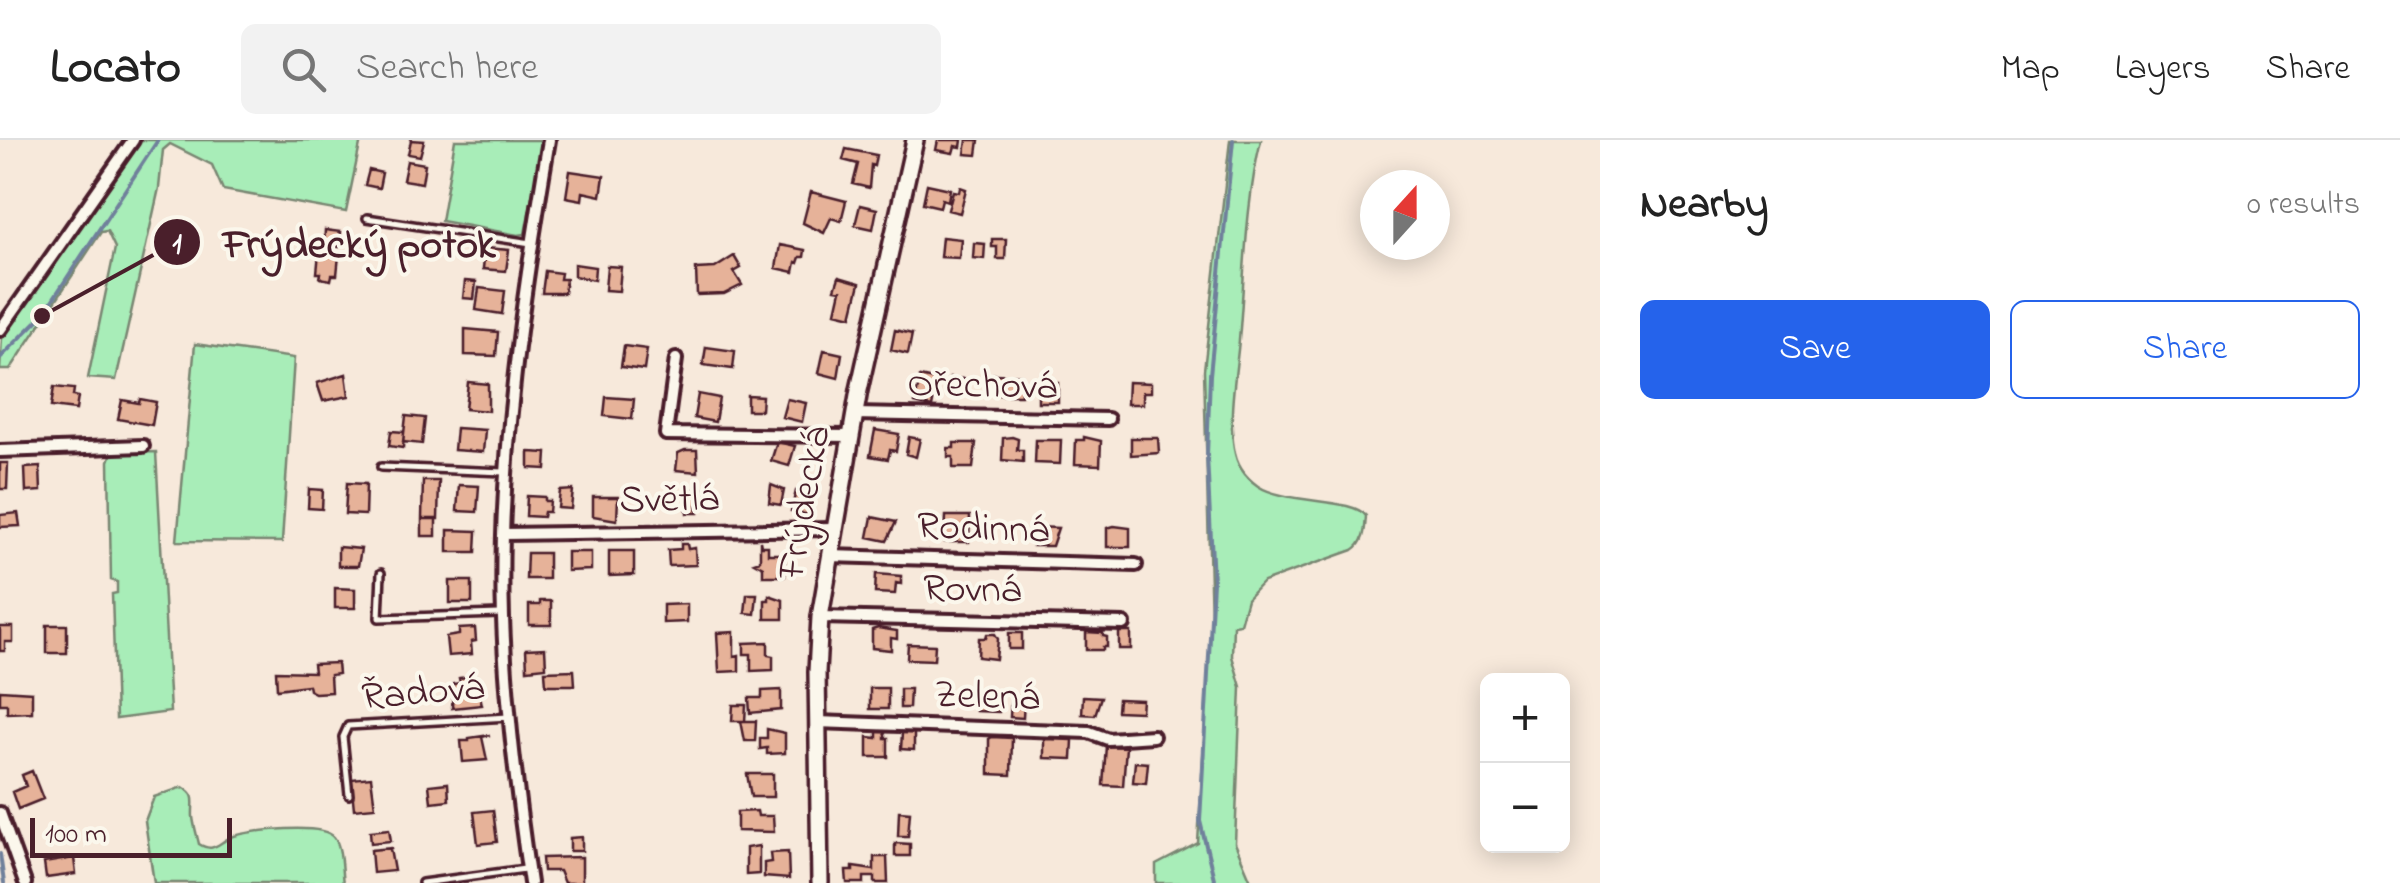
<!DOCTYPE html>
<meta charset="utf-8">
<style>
body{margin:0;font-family:"Indie Flower",sans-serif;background:#f2f2f2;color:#222}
.controls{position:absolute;right:30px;bottom:30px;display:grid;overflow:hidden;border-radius:15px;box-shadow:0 5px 25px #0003}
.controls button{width:90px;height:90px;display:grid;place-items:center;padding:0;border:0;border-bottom:2px solid #e0e0e0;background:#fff;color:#222;font:50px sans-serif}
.compass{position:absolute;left:1360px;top:30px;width:90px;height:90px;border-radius:50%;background:#fff;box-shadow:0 5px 25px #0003;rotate:21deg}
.scale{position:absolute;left:30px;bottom:25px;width:202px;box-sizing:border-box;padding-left:10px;border:5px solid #4a1f2b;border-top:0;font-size:28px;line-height:35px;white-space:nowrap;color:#4a1f2b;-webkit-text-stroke:8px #fbf7ec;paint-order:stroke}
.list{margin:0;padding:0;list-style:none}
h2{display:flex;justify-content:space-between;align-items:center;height:130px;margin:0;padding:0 40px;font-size:42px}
h2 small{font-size:32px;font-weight:400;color:#767676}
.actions{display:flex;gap:20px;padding:30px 40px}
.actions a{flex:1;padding:22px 0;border:2px solid #2563eb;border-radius:15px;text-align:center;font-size:35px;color:#2563eb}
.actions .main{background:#2563eb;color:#fff}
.icon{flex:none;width:55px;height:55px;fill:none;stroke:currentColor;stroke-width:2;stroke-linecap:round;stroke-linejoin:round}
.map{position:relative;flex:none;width:1600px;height:743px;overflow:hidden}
header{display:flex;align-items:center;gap:60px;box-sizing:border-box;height:140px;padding:0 50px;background:#fff;border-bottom:2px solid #e0e0e0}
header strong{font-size:48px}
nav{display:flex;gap:55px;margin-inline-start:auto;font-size:35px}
.search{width:700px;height:90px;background:#f2f2f2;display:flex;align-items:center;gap:25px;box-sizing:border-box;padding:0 35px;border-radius:15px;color:#767676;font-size:38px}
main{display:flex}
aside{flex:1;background:#fff}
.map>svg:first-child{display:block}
</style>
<header>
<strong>Locato</strong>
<div class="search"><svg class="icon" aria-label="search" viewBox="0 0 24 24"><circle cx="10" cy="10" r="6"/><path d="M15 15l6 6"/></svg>Search here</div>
<nav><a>Map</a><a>Layers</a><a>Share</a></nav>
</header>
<main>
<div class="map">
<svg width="1600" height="743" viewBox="0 0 1600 743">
<rect width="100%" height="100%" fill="#f7e9db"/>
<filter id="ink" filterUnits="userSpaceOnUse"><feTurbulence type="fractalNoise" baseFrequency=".01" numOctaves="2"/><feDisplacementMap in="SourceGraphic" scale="20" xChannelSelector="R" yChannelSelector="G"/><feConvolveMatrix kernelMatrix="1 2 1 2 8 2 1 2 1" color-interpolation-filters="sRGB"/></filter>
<g filter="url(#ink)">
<path fill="#a8edb8" stroke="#798672" stroke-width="2.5" d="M138 0H361L346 72 223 50 212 25 170 4 163 10 159 48 116 240 88 238 115 108 107 91 101 92 10 230H0L2 198Z
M455 0H543L525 94 518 95 441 81Z
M1230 0H1261C1245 65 1245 134 1239 200 1236 234 1228 274 1234 308 1236 324 1245 337 1258 346 1285 364 1354 358 1366 376 1365 388 1365 403 1353 410L1263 442 1247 459 1240 484 1233 485 1232 516 1241 547 1235 703 1252 743H1156V725L1198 703 1211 482 1204 230Z
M195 204 294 218 282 402 177 401Z
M156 312 170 572 116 579 112 454 117 453V442L111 440 109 321 112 313Z
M183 647C198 656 192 662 193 677 194 686 197 695 199 704 215 714 219 701 234 696 252 691 321 682 334 697 342 706 341 731 343 743H154L145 681 154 657Z"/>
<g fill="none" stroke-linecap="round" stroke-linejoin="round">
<path stroke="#6f809b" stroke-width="4" d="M0 218 42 176 158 0
M0 714 4 743
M1215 743 1200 681 1213 442 1207 315 1210 235 1233 0"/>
</g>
<path fill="#e6b299" stroke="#4a1f2b" stroke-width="2.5" d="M411 0 424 1 420 16 408 14Z
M938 0H962L961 7 955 6 953 13 936 10Z
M967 0H979L977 15 965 14Z
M846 9 876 15 874 26 871 25 869 48 853 44 858 24 843 20Z
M407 21 425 24 422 43 403 40Z
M369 30 382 33 379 48 365 45Z
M570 31 604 36 601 56 583 52 582 60 566 57Z
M927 44 950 49 948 61 942 59 940 67 923 63Z
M960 47 966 49 960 73 948 70 953 51 959 52Z
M811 52 846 61 841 81 831 78 824 93 803 83Z
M860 65 877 69 873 89 855 85Z
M325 90 341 92 339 107 324 106Z
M942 97 961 99 959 118 940 117Z
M992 99H1006L1005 119H997V107H992Z
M974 103 985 104 984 119 973 118Z
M780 105 805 110 804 117H800L798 123 796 122 794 132 776 128Z
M485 108 509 110 506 131 483 129Z
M319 112 339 115 337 135H332L331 140 320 138 321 133H317Z
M734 116 741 128 734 132 742 145 724 154 697 155 696 129 715 128Z
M574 124 595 127 594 140 574 136Z
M607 126 621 127 619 151 605 150Z
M545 131 561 133 560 139H566L564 153H542Z
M839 137 860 143 852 176 836 172 841 150 835 149Z
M465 141 476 142 474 159 463 158Z
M479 148 505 151 502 174 476 170Z
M465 189 498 192 496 216 465 215Z
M895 190 912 194 908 214 891 210Z
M624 206 647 209 644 230 621 227Z
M706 207 735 211 733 229 703 225Z
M824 210 842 214 838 238 819 233Z
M346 234 349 256 323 261 317 243Z
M993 234 1021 235V255H996Z
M920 237 937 241 932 267 915 263Z
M950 238 964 239 962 252 949 251Z
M468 242 488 244V271L465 269Z
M1128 242 1151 243V252H1143V264H1127Z
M1038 243H1058V262H1038Z
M54 247 74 249 73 256 78 257 76 270 51 267Z
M698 254 719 258 715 282 694 278Z
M747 255 762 256 761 270H747Z
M606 257 634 259 632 279 604 276Z
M140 259 156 262 152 285 118 279 122 260 139 263Z
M787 259 806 263 802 282 782 277Z
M406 276 425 278 422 304 403 302Z
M456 288 485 290 483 312 454 310Z
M875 290 899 294 896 311 890 310 888 319 870 316Z
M391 291 404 292 403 308 389 306Z
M909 297 920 299 916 317 906 314Z
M1012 297 1018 299 1017 310H1023V322L1002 320 1003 298Z
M1084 297 1101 301 1100 325 1075 324 1076 300H1084Z
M1131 298H1158L1159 313 1131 315Z
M1036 300H1061L1060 324 1035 323Z
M777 302 795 306 789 326 771 321Z
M954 303H976L973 328H953V317H948V308H954Z
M685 310H697L698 332 676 330 678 313Z
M529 312 547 313 546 329 529 328Z
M0 323H8L7 349H0Z
M40 327 41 351 26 352 25 328Z
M423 341H439L438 379H422Z
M347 343 366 344 365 375 345 374Z
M459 345 479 346 477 372 457 371Z
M771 345 784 350 781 365 769 363Z
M309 349 323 350 322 369 308 368Z
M686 349H707V365H697L698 373H687Z
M573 350 571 369 558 368 560 351Z
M796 351 814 354 809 375 791 371Z
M527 356 545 357V361H550L549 372H544L543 377 526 376Z
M593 357H618L617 380 593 376Z
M18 373 20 386 0 387V375Z
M946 376H970L969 402H945Z
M872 377 896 382 887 401 868 397Z
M422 379H436V396H422Z
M1114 386 1130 388V407H1107V388Z
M1034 387 1058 388 1052 406H1033Z
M448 390 477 391 476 412H448Z
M760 401 761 406H768V414H785V436H763V427L754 422 760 420Z
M681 404H687L688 409 695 408 696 425 669 426 668 410 681 409Z
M338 407 361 409 358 426H338Z
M609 411H634V435L609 436Z
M567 412H591V430L567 431Z
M527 413H548V439H526Z
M876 434 901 436V444L896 443 895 454 875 453Z
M450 441H472V463H450Z
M335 448 355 449V468H335Z
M747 454H757L755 474 745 473Z
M769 455 783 460V479H765V460H769Z
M540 461H551V485H529V465H540Z
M687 464V482L663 483V465Z
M47 485H67V513H47Z
M0 487H13V502H5V511H0Z
M475 488 476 501 471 502 472 514 448 516 446 497 459 495V489Z
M878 488 897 491V499L891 498V510L872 508V490Z
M734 492V516L739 515V531L719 532 717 493Z
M1086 492 1103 493V496L1107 497V507H1103V510H1086Z
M1119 492H1131V509H1119Z
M1009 493H1022V509H1009Z
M987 494H995L998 499 996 519 978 517 979 498H986Z
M768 502V515L773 516V530L751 531V514H744V503Z
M908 504 935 505 934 520 907 519Z
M545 508 546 527 527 529 526 509Z
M337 523 338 534 330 535 331 552 315 553 309 550 308 545 277 549 276 531 314 532 313 524Z
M574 530 575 545H546L545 531Z
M476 536 482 565 452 568 453 544 460 543 459 538Z
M870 548H888V569H870Z
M900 549H910L909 568H900Z
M0 550 32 552V572L7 573V564H0Z
M781 550V570L750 573 749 558H762V551Z
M977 550 1000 551 999 572 976 571Z
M1083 556 1101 557 1095 575 1082 574Z
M1118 559 1142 560 1141 572 1117 571Z
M1011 560 1024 561 1023 578 1010 577Z
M733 565H746L745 581H732Z
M741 581H756L755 601H745Z
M767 589 785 593V613L767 614V608L760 609V598H767Z
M877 592H885V598H888V617H868V597L877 598Z
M902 593H914V610L901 609Z
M490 595 482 597 487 620 463 622 461 601H469V598Z
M992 597 1012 598 1011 635 989 634V599Z
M1044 599 1073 600 1072 619 1044 618Z
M1106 606 1126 607 1123 646 1103 645Z
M1135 622 1148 623 1146 643 1133 642Z
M32 631 43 659 18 669 12 652 26 646 22 635Z
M747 634H773V657H751Z
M371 637 375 667 354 669 351 639Z
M448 643 449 660 431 662 429 645Z
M493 670 497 702 478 704 474 672Z
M757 671 758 676H773L774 692 737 691V672Z
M899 671 910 672 908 696H898Z
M389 689 391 701 371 703 370 691Z
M582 697V711H570V698Z
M895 703 910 704V716H895Z
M759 706V734L746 735V708Z
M392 708 390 709 394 731 373 733 371 710Z
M788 712 789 739 764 737V723L771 722 770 713Z
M582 717V743H564L559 731H543L542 718Z
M874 717H887L888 743H875V737H864V743H847L846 731H853V727L874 730Z
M74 718 76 734 46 738 44 723Z"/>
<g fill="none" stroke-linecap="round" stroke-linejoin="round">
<g stroke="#4a1f2b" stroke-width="12">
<path id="lane" d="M367 78 531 103
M381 327 504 332
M381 433 379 478 500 474
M349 655 343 597 348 586 509 577
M422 743 525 729"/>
</g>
<g stroke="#4a1f2b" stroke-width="18">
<path id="street" d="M0 190 133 0
M676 219 666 294 850 296
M854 274 1108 279
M0 311 143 306
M505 394 833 389
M829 416 1136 425
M820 477 1124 484
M817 582 1089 592 1108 599 1153 596
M0 673 25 743
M530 743C517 655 506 566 503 478 498 324 523 152 549 0"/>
</g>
<g stroke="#4a1f2b" stroke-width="22">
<path id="secondary" d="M820 743 817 532 820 477 859 250 915 0"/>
</g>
<use href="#lane" stroke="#fbf7ec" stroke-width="5"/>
<use href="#street" stroke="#fbf7ec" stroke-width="10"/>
<use href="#secondary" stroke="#fbf7ec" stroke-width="15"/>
</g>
</g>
<g text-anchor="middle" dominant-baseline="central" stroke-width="8" stroke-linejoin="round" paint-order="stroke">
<g font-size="40" fill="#4a1f2b" stroke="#fbf7ec">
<text transform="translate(982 247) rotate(1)">Ořechová</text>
<text transform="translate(669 361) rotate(-1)">Světlá</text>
<text transform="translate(806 363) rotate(-80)">Frýdecká</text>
<text transform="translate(983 390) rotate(2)">Rodinná</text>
<text transform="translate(972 451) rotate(1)">Rovná</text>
<text transform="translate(423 554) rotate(-5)">Řadová</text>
<text transform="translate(987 558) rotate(2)">Zelená</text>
</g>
</g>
<path fill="none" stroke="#4a1f2b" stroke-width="4" d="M42 176L177 102"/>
<g fill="#4a1f2b" stroke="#fbf7ec" stroke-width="4">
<circle cx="42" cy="176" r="10"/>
<circle cx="177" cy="102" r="25"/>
</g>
<g font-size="30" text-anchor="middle" font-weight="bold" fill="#fff">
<text x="177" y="113">1</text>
</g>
<g font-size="42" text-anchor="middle" font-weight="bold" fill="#4a1f2b" stroke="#fbf7ec" stroke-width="8" stroke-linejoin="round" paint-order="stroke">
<text x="359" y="117">Frýdecký potok</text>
</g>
</svg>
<div class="controls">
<button>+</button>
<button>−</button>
</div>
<svg class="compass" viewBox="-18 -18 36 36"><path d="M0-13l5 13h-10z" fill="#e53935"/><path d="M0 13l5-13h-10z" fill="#767676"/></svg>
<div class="scale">100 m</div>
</div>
<aside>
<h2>Nearby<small>0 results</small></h2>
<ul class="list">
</ul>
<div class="actions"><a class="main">Save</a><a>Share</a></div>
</aside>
</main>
